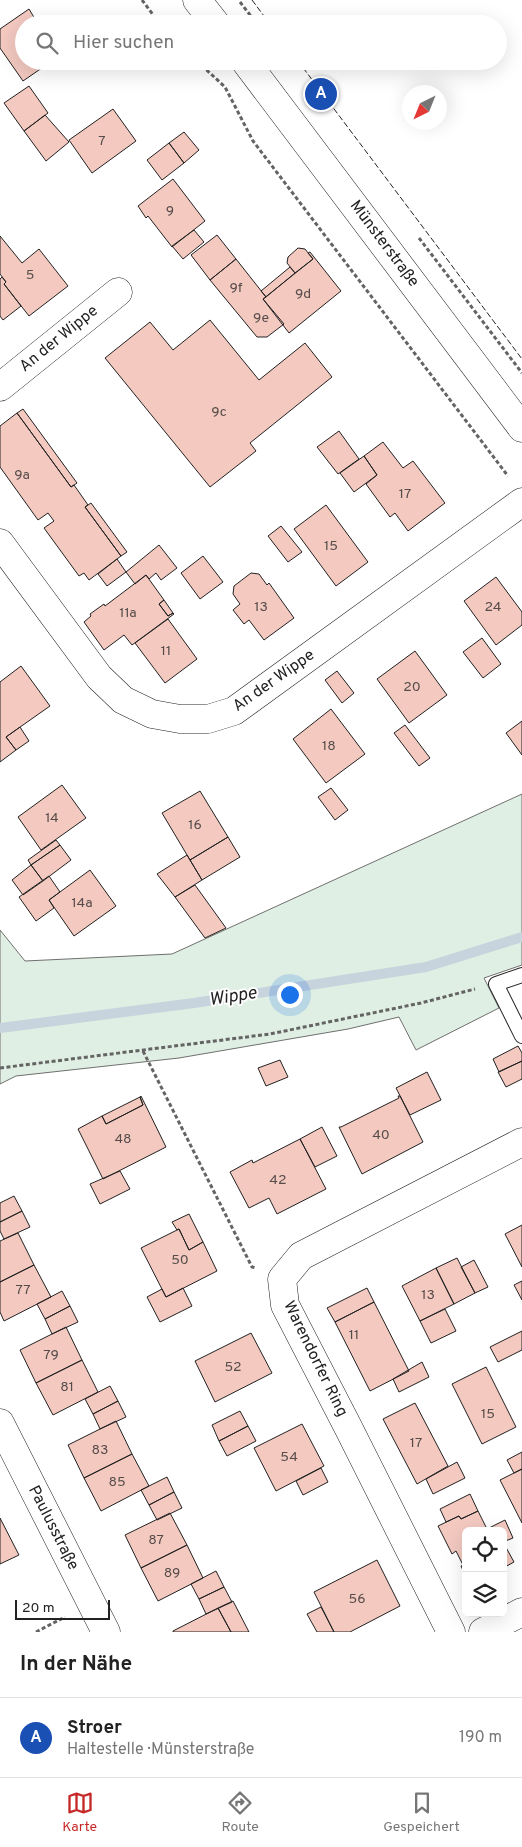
<!DOCTYPE html>
<html lang="de">
<meta charset="utf-8">
<style>
body{margin:0;font-family:Overpass,sans-serif;background:#f2f2f2;color:#222}
.controls{position:absolute;right:15px;bottom:15px;display:grid;overflow:hidden;border-radius:8px;box-shadow:0 5px 20px #0002}
.controls button{width:45px;height:45px;display:grid;place-items:center;padding:0;border:0;border-bottom:1px solid #e0e0e0;background:#fff;color:#222;font:25px sans-serif}
.compass{position:absolute;left:402px;top:85px;width:45px;height:45px;border-radius:50%;background:#fff;box-shadow:0 5px 20px #0002;rotate:223deg}
.scale{position:absolute;left:15px;bottom:12px;width:95px;box-sizing:border-box;padding-left:5px;border:2px solid #222;border-top:0;font-size:14px;line-height:18px;white-space:nowrap;color:#222;-webkit-text-stroke:4px #fff;paint-order:stroke}
.you{position:absolute;left:289px;top:994px;width:18px;height:18px;margin:-12px;border:4px solid #fff;border-radius:50%;background:#1a73e8;box-shadow:0 0 0 8px #1a73e833}
.badge{display:grid;place-items:center;width:32px;height:32px;border-radius:50%;background:#c62828;color:#fff;font-size:16px;font-weight:700}
.pin{position:absolute;translate:-50% -50%;border:2px solid #fff;box-shadow:0 1px 5px #0006}
.list{margin:0;padding:0;list-style:none}
h2{display:flex;justify-content:space-between;align-items:center;height:65px;margin:0;padding:0 20px;font-size:21px}
h2 small{font-size:16px;font-weight:400;color:#767676}
.list li{display:grid;grid-template-columns:32px 1fr auto;gap:15px;align-items:center;box-sizing:border-box;height:80px;padding:0 20px;border-top:1px solid #e0e0e0}
.list b{display:block;font-size:19px;white-space:nowrap}
.list p{margin:0;font-size:16px;white-space:nowrap;color:#767676}
.list em{font-size:16px;font-style:normal;color:#767676}
.icon{flex:none;width:28px;height:28px;fill:none;stroke:currentColor;stroke-width:2;stroke-linecap:round;stroke-linejoin:round}
.map{position:relative;flex:none;width:522px;height:1632px;overflow:hidden}
.search{position:absolute;background:#fff;box-shadow:0 5px 20px #0002;left:15px;right:15px;top:15px;height:55px;display:flex;align-items:center;gap:12px;box-sizing:border-box;padding:0 18px;border-radius:28px;color:#767676;font-size:19px}
.sheet{height:145px;background:#fff}
nav{display:flex;justify-content:space-around;align-items:center;box-sizing:border-box;height:70px;border-top:1px solid #e0e0e0;background:#fff;font-size:14px;color:#767676}
nav a{display:grid;justify-items:center;gap:2px}
nav .on{color:#c62828}
.map>svg:first-child{display:block}
</style>
<div class="map">
<svg width="522" height="1632" viewBox="0 0 522 1632">
<rect width="100%" height="100%" fill="#fff"/>
<path fill="#e0efe3" stroke="#6f6f6f" d="M522 794V965L484 978 499 1008 416 1050 399 1017 348 1029 179 1058 16 1076 0 1084V930L25 961 172 954Z"/>
<g fill="none" stroke-linecap="round" stroke-linejoin="round">
<path stroke="#c7d3dd" stroke-width="10" d="M0 1028 194 1003 426 967 522 937"/>
</g>
<path fill="#f3c9c0" stroke="#222" d="M29 9 38 24H24V61H52L23 81 0 48V29Z
M29 86 48 113 24 131 4 103Z
M113 109 136 141 92 173 69 140Z
M45 115 69 142 46 161 24 131Z
M184 132 199 150 184 163 169 143Z
M169 143 184 163 162 180 147 160Z
M173 179 205 221 172 247 148 216 146 218 138 206Z
M194 230 204 242 183 259 172 246Z
M217 235 236 259 210 280 191 255Z
M0 236 22 263 39 249 68 286 29 316 4 284 6 282 0 274Z
M298 248 305 249 313 259 295 273 287 263 288 257Z
M310 252 341 291 289 333 263 299 313 259 308 253Z
M236 259 266 297 263 299 284 324 267 337H257L210 280Z
M290 267 295 273 266 297 261 291Z
M2 277 6 282 4 284 21 306 3 320 0 316V279Z
M210 320 259 380 305 343 332 377 250 443 256 451 210 487 105 358 150 322 173 350Z
M23 409 77 483 71 487 17 413Z
M17 413 71 487 74 485 88 505 85 507 121 556 89 580 84 573 79 576 44 528 54 521 48 513 38 520 0 467V426Z
M339 431 359 459 338 474 317 447Z
M383 442 403 468 413 461 445 503 408 531 395 513 390 517 366 484 377 475 364 456Z
M364 456 377 475 354 492 340 473Z
M91 503 127 552 121 556 85 507Z
M326 505 368 562 336 586 294 529Z
M281 526 302 552 288 562 268 536Z
M159 545 177 568 161 580 156 573 149 579 146 575 135 584 126 572Z
M203 556 223 582 200 599 181 573Z
M117 559 126 572 107 586 98 574Z
M251 573 259 574 267 585 269 583 294 618 264 640 249 620 244 624 233 610 240 604 233 594 234 586Z
M146 575 164 600 159 604 168 616 173 613 174 614 132 645 124 635 104 650 84 622 91 616 90 614 104 604 105 606Z
M496 577 522 612V625L496 645 464 601Z
M164 600 173 613 168 616 159 604Z
M168 619 197 659 165 683 135 643Z
M482 638 501 664 483 678 463 652Z
M415 651 447 695 409 723 377 679Z
M21 666 50 706 6 737 16 750 0 762V682Z
M337 671 354 693 342 703 325 680Z
M331 709 365 754 326 783 293 739Z
M522 721V755L506 733Z
M405 725 430 758 419 766 394 733Z
M20 727 29 741 16 750 6 737Z
M62 785 86 818 41 850 18 817Z
M331 788 348 810 335 820 318 797Z
M200 791 228 837 190 860 162 813Z
M228 837 240 857 202 880 190 860Z
M56 840 60 845 31 865 28 860Z
M60 845 71 860 43 881 31 865Z
M187 855 202 880 175 897 157 874Z
M31 865 43 881 23 895 12 880Z
M90 870 116 906 74 936 49 900Z
M49 876 60 892 49 900 54 908 36 921 19 897Z
M195 885 226 928 205 938 175 897Z
M518 1046 522 1053V1061L499 1072 493 1059Z
M280 1060 288 1077 266 1086 258 1068Z
M522 1061V1079L506 1087 498 1072Z
M427 1072 441 1100 410 1115 396 1088Z
M141 1096 166 1147 103 1179 78 1129 102 1116 106 1124 143 1105 140 1097Z
M398 1096H400L423 1142 362 1174 339 1127H341L399 1098Z
M140 1097 143 1105 106 1124 102 1116Z
M322 1127 337 1156 315 1167 300 1139Z
M300 1139 326 1189 277 1214 269 1198 249 1208 230 1172 252 1160 253 1163Z
M120 1171 130 1189 100 1204 90 1184Z
M14 1196 22 1211 0 1222V1203Z
M22 1211 30 1227 4 1239 0 1231V1222Z
M189 1214 203 1242 189 1250 179 1229 177 1230 172 1222Z
M522 1225V1267L505 1234Z
M179 1229 189 1250 203 1242 217 1271 166 1297 141 1248Z
M18 1233 34 1265 0 1282V1241Z
M457 1258 475 1293 454 1304 436 1268Z
M474 1260 488 1287 475 1293 461 1267Z
M34 1265 51 1297 4 1321 0 1312V1282Z
M436 1268 454 1304 420 1321 402 1286Z
M522 1281V1300L514 1285Z
M183 1288 192 1306 160 1322 147 1297 162 1289 166 1297Z
M367 1288 374 1302 335 1322 327 1308Z
M62 1291 70 1306 45 1319 37 1304Z
M374 1302 409 1371 370 1391 335 1322Z
M70 1306 78 1322 52 1334 45 1319Z
M445 1309 456 1331 431 1343 420 1321Z
M66 1327 82 1360 36 1383 20 1350Z
M522 1331V1350L498 1362 490 1347Z
M251 1333 272 1373 215 1402 195 1361Z
M82 1360 98 1392 53 1415 36 1383Z
M422 1362 429 1377 399 1392 393 1379Z
M486 1367 516 1427 482 1444 452 1384Z
M110 1386 118 1401 93 1414 85 1399Z
M118 1401 126 1417 100 1429 93 1414Z
M415 1403 448 1466 417 1484 383 1419Z
M240 1411 248 1426 219 1441 212 1425Z
M116 1421 132 1454 84 1478 68 1445Z
M302 1424 324 1466 276 1491 254 1448Z
M248 1426 256 1441 227 1456 219 1441Z
M522 1452V1469L514 1473 507 1460Z
M132 1454 149 1486 101 1511 84 1478Z
M457 1462 465 1478 433 1494 426 1479Z
M321 1468 328 1482 303 1495 296 1481Z
M522 1469V1523L500 1480Z
M167 1477 174 1492 149 1505 141 1490Z
M174 1492 182 1508 157 1520 149 1505Z
M470 1494 478 1511 461 1519 459 1516 446 1522 440 1509Z
M478 1511 488 1531H466V1577L461 1566 463 1565 456 1551 452 1554 438 1526 459 1516 461 1519Z
M170 1513 187 1545 141 1568 125 1535Z
M0 1518 19 1555 0 1564Z
M505 1520 513 1538 503 1542V1531H488L487 1529Z
M503 1542 514 1562 503 1568Z
M187 1545 203 1578 158 1601 141 1568Z
M377 1560 400 1606 350 1632H334L314 1592Z
M216 1571 224 1587 199 1599 191 1584Z
M224 1587 232 1602 206 1614 199 1599Z
M233 1601 249 1632H231L218 1608Z
M321 1607 334 1632H317L307 1614Z
M218 1608 231 1632H173V1631Z"/>
<g fill="none" stroke-linecap="round" stroke-linejoin="round">
<g stroke="#222" stroke-width="16">
<path id="lane" d="M522 975 496 984 522 1036"/>
</g>
<g stroke="#222" stroke-width="29">
<path id="street" d="M0 387 118 292
M0 543 99 677 123 700 152 714 180 719H208L234 711 522 502
M0 1423 106 1632
M451 1632 348 1427 285 1305 282 1279 301 1256 522 1142
M483 1632 522 1612"/>
</g>
<g stroke="#222" stroke-width="29">
<path id="primary" d="M197 0 216 24
M245 61 522 428"/>
</g>
<path stroke="#646464" stroke-width="3" stroke-dasharray="4 2.5" stroke-linecap="butt" d="M142 0 160 24
M240 2 257 24
M197 61 225 87 253 141 508 476
M419 238 522 373
M143 1051 252 1267 256 1268
M0 1068 270 1034 421 1003 475 989
M36 1632 65 1617"/>
<use href="#lane" stroke="#fff" stroke-width="14"/>
<use href="#street" stroke="#fff" stroke-width="28"/>
<use href="#primary" stroke="#fff" stroke-width="28"/>
<path stroke="#222" stroke-width="1" stroke-dasharray="6 2.5" stroke-linecap="butt" d="M252 0 270 24
M298 61 522 359"/>
</g>
<g text-anchor="middle" dominant-baseline="central" stroke-width="4" stroke-linejoin="round" paint-order="stroke">
<g font-size="14" fill="#564c4a">
<text x="102" y="141">7</text>
<text x="170" y="211">9</text>
<text x="30" y="275">5</text>
<text x="236" y="288">9f</text>
<text x="303" y="294">9d</text>
<text x="261" y="318">9e</text>
<text x="219" y="412">9c</text>
<text x="22" y="475">9a</text>
<text x="405" y="494">17</text>
<text x="331" y="546">15</text>
<text x="261" y="607">13</text>
<text x="493" y="607">24</text>
<text x="128" y="613">11a</text>
<text x="166" y="651">11</text>
<text x="412" y="687">20</text>
<text x="329" y="746">18</text>
<text x="52" y="818">14</text>
<text x="195" y="825">16</text>
<text x="82" y="903">14a</text>
<text x="381" y="1135">40</text>
<text x="123" y="1139">48</text>
<text x="278" y="1180">42</text>
<text x="180" y="1260">50</text>
<text x="23" y="1290">77</text>
<text x="428" y="1295">13</text>
<text x="354" y="1335">11</text>
<text x="51" y="1355">79</text>
<text x="233" y="1367">52</text>
<text x="67" y="1387">81</text>
<text x="488" y="1414">15</text>
<text x="416" y="1443">17</text>
<text x="100" y="1450">83</text>
<text x="289" y="1457">54</text>
<text x="117" y="1482">85</text>
<text x="156" y="1540">87</text>
<text x="172" y="1573">89</text>
<text x="357" y="1599">56</text>
</g>
<g font-size="16" fill="#222" stroke="#fff">
<text transform="translate(384 244) rotate(53)">Münsterstraße</text>
<text transform="translate(59 339) rotate(-39)">An der Wippe</text>
<text transform="translate(274 681) rotate(-35)">An der Wippe</text>
<text transform="translate(315 1359) rotate(64)">Warendorfer Ring</text>
<text transform="translate(53 1528) rotate(63)">Paulusstraße</text>
</g>
<g font-size="18" font-style="italic" fill="#222" stroke="#fff">
<text transform="translate(233 997) rotate(-9)">Wippe</text>
</g>
</g>
</svg>
<div class="controls">
<button><svg class="icon" aria-label="locate" viewBox="0 0 24 24"><circle cx="12" cy="12" r="6"/><path d="M12 2v4M12 18v4M2 12h4M18 12h4"/></svg></button>
<button><svg class="icon" aria-label="layers" viewBox="0 0 24 24"><path d="M12 4l9 5-9 5-9-5zM3 14l9 5 9-5"/></svg></button>
</div>
<svg class="compass" viewBox="-18 -18 36 36"><path d="M0-13l5 13h-10z" fill="#e53935"/><path d="M0 13l5-13h-10z" fill="#767676"/></svg>
<div class="scale">20 m</div>
<div class="you"></div>
<div class="pin badge" style="left:321px;top:94px;background:#1a4fb4">A</div>
<div class="search"><svg class="icon" aria-label="search" viewBox="0 0 24 24"><circle cx="10" cy="10" r="6"/><path d="M15 15l6 6"/></svg>Hier suchen</div>
</div>
<section class="sheet">
<h2>In der Nähe<small></small></h2>
<ul class="list">
<li><span class="badge" style="background:#1a4fb4">A</span><div><b>Stroer</b><p>Haltestelle · Münsterstraße</p></div><em>190 m</em></li>
</ul>
</section>
<nav>
<a class="on"><svg class="icon" aria-label="map" viewBox="0 0 24 24"><path d="M3 6l6-2 6 2 6-2v14l-6 2-6-2-6 2zM9 4v14M15 6v14"/></svg>Karte</a>
<a><svg class="icon" aria-label="directions" viewBox="0 0 24 24"><path d="M12 3l9 9-9 9-9-9zM9 14v-3h6M13 9l2 2-2 2"/></svg>Route</a>
<a><svg class="icon" aria-label="saved" viewBox="0 0 24 24"><path d="M7 4h10v16l-5-4-5 4z"/></svg>Gespeichert</a>
</nav>
